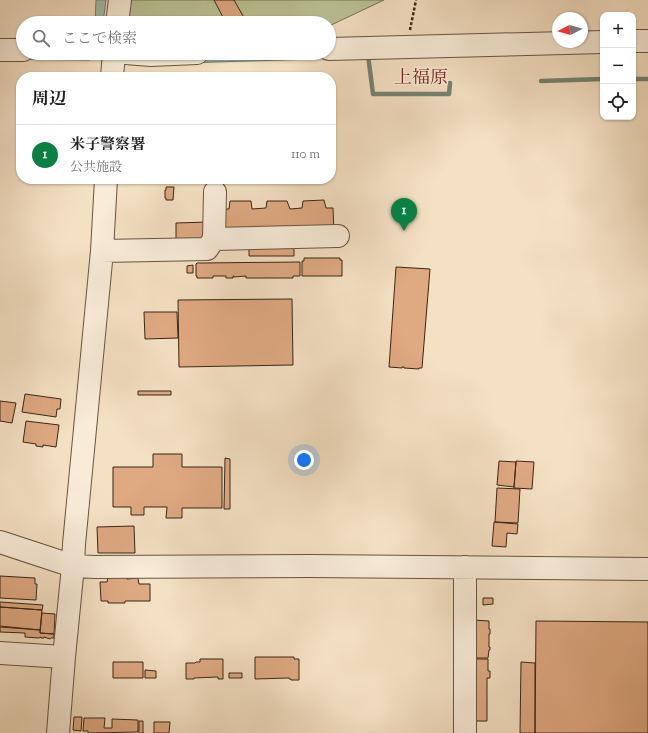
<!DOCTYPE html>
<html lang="ja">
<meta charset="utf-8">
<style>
body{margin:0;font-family:"Sorts Mill Goudy","Noto Serif JP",serif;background:#f2f2f2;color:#222}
.controls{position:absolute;right:12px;top:12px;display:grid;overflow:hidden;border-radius:8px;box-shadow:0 1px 3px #0004}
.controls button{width:36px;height:36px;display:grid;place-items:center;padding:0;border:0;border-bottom:1px solid #e0e0e0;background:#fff;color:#222;font:20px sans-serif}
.compass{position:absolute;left:552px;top:12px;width:36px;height:36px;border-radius:50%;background:#fff;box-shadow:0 1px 3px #0004;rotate:264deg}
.you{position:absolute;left:304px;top:460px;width:14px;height:14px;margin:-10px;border:3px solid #fff;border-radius:50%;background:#1a73e8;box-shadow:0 0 0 6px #1a73e833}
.badge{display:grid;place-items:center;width:26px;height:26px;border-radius:50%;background:#0b8043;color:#fff;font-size:13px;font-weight:700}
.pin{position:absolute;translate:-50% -33px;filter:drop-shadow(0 1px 2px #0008)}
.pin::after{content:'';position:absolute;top:21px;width:14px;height:12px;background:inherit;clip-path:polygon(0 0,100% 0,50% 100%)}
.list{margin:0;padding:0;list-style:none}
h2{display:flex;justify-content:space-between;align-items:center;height:52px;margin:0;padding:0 16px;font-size:17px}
h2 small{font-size:13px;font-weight:400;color:#767676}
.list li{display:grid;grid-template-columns:26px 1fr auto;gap:12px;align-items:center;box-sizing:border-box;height:60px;padding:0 16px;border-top:1px solid #e0e0e0}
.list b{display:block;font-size:15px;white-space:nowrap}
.list p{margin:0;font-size:13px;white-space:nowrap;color:#767676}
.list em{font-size:13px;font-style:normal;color:#767676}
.icon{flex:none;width:22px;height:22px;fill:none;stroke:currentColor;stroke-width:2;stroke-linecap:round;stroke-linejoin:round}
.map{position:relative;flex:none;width:648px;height:733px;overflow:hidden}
.search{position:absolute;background:#fff;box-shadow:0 1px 3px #0004;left:16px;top:16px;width:320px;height:44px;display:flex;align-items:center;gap:10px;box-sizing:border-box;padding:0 14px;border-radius:22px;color:#767676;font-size:15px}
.panel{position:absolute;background:#fff;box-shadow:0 1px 3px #0004;left:16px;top:72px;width:320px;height:112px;border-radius:16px}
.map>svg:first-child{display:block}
</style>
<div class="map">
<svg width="648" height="733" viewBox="0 0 648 733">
<rect width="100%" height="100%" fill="#f4e0c3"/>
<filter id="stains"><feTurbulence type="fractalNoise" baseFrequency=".005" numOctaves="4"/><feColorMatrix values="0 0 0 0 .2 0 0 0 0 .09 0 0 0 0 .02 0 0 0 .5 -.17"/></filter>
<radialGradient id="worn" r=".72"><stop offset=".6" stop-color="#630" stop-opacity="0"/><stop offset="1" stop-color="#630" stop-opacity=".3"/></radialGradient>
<path fill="#bac295" stroke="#7a7456" d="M129 0H384L329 26V23H128Z"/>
<path fill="#9dbead" stroke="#758171" d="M96 0H106L103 23H95Z
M376 52 517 53 150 64 151 59Z
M0 55H89L90 60 0 59Z"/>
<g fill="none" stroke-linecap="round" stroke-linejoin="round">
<path stroke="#758171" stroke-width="4.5" d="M368 55 373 94H449L450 83
M633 79H648
M541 81 603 79"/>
</g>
<path fill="#dfa982" stroke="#392617" d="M214 0H234L247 23H226Z
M166 187H174L173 200H166V198H165V190H166Z
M324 200 326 208H333L334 233 225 234V209H229L230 201H251L252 209 266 208 267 201H287L290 209 302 208 303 201Z
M208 222 204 243 176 244V223Z
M249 242H294V256H249Z
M304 258H340V260H342V276H302V261H304Z
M300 262V276H293V278H246V276L234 277V276H233V278H226V276H213V278H197V276H196V264L197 263Z
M193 265V273H187V266Z
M396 267 430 269 422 368H419V369L404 368V367H402V368L389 367Z
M292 299 293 365 179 367 178 300Z
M144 312H177L178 338 145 339Z
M138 391H171V395H138Z
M25 394 61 399 60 409H57L56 417 22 412Z
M0 401 16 403 12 423 0 421Z
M26 421 59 425 56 447 43 445V447L36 446V444L23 442Z
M153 454H182V467H222V508H182V518H166L167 507H144V515H131V507H113V467H153Z
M225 458 230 459V509H224Z
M499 461 516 462 514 487 497 485Z
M516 461 534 462 532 489 514 488Z
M497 488 520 489 518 523 495 522Z
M494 522 518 524 517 534 507 533 506 547 492 546Z
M134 526 135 553H98L97 527Z
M0 576 35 578V584H37L36 600 0 598Z
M108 577H127V579L138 578 139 584H150V601H125V603H108V601H101L100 582H107Z
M483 598H493V604L483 605Z
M0 602 43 605 42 610 0 607Z
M0 607 42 610 40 630 0 626Z
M42 613 55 614 54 634 40 633Z
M474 620 489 621V629H490V634H489V647H490V650H489L488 658H472Z
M536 621 648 622V733H535Z
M0 627 40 630V633L54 634V638H51L50 639 44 637V638H41V637L39 638 25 637V633L0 632Z
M255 657H294V659H299V680H291V679H289V678L255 679Z
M200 659H223V679H218V677L194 678V679H186V663H195L196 662H200Z
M472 659H488V671H490V678H487V721H471Z
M113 662H143V678H113Z
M521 662 535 663V733H520Z
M145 670 156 671V678H145Z
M229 673H242V678H229Z
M74 717H82L81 731 73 730Z
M84 718H105L104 728H112V719L138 720V732L88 733V731H83Z
M139 721H143V733H139Z
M154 722H170L169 733H154Z"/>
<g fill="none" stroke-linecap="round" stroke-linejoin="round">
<g stroke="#685442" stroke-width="24">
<path id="minor" d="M117 23 120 0
M633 41H648
M329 49 603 42
M0 50H23
M126 53 151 55 197 53
M112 77 114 53
M214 239 338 236
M102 251 207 249 214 239 215 192
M0 542 73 566 95 567 310 566 648 569
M0 653 64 657
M58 733 64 657 73 566 74 544 102 251 106 179
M465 733V567"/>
</g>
<path stroke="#392617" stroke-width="2.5" stroke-dasharray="3 2" stroke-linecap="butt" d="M410 30 416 0"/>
<use href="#minor" stroke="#f8ebd8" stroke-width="22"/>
</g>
<g text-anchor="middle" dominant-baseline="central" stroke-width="3" stroke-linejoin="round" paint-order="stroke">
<g font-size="18" fill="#7a1f14" stroke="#f8ebd8">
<text x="421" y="79">上福原</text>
</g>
</g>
<rect width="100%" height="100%" filter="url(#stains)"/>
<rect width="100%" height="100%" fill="url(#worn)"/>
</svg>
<div class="controls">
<button>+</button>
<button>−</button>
<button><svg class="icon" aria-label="locate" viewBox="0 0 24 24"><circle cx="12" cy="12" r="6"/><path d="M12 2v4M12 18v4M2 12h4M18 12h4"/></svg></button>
</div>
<svg class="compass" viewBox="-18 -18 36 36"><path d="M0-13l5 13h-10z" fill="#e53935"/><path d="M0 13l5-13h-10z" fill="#767676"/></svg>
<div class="you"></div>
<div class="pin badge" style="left:404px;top:231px">1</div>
<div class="search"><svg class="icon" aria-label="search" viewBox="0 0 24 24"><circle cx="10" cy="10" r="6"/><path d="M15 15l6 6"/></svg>ここで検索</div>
<section class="panel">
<h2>周辺<small></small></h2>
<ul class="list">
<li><span class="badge">1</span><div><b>米子警察署</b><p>公共施設</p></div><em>110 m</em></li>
</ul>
</section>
</div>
